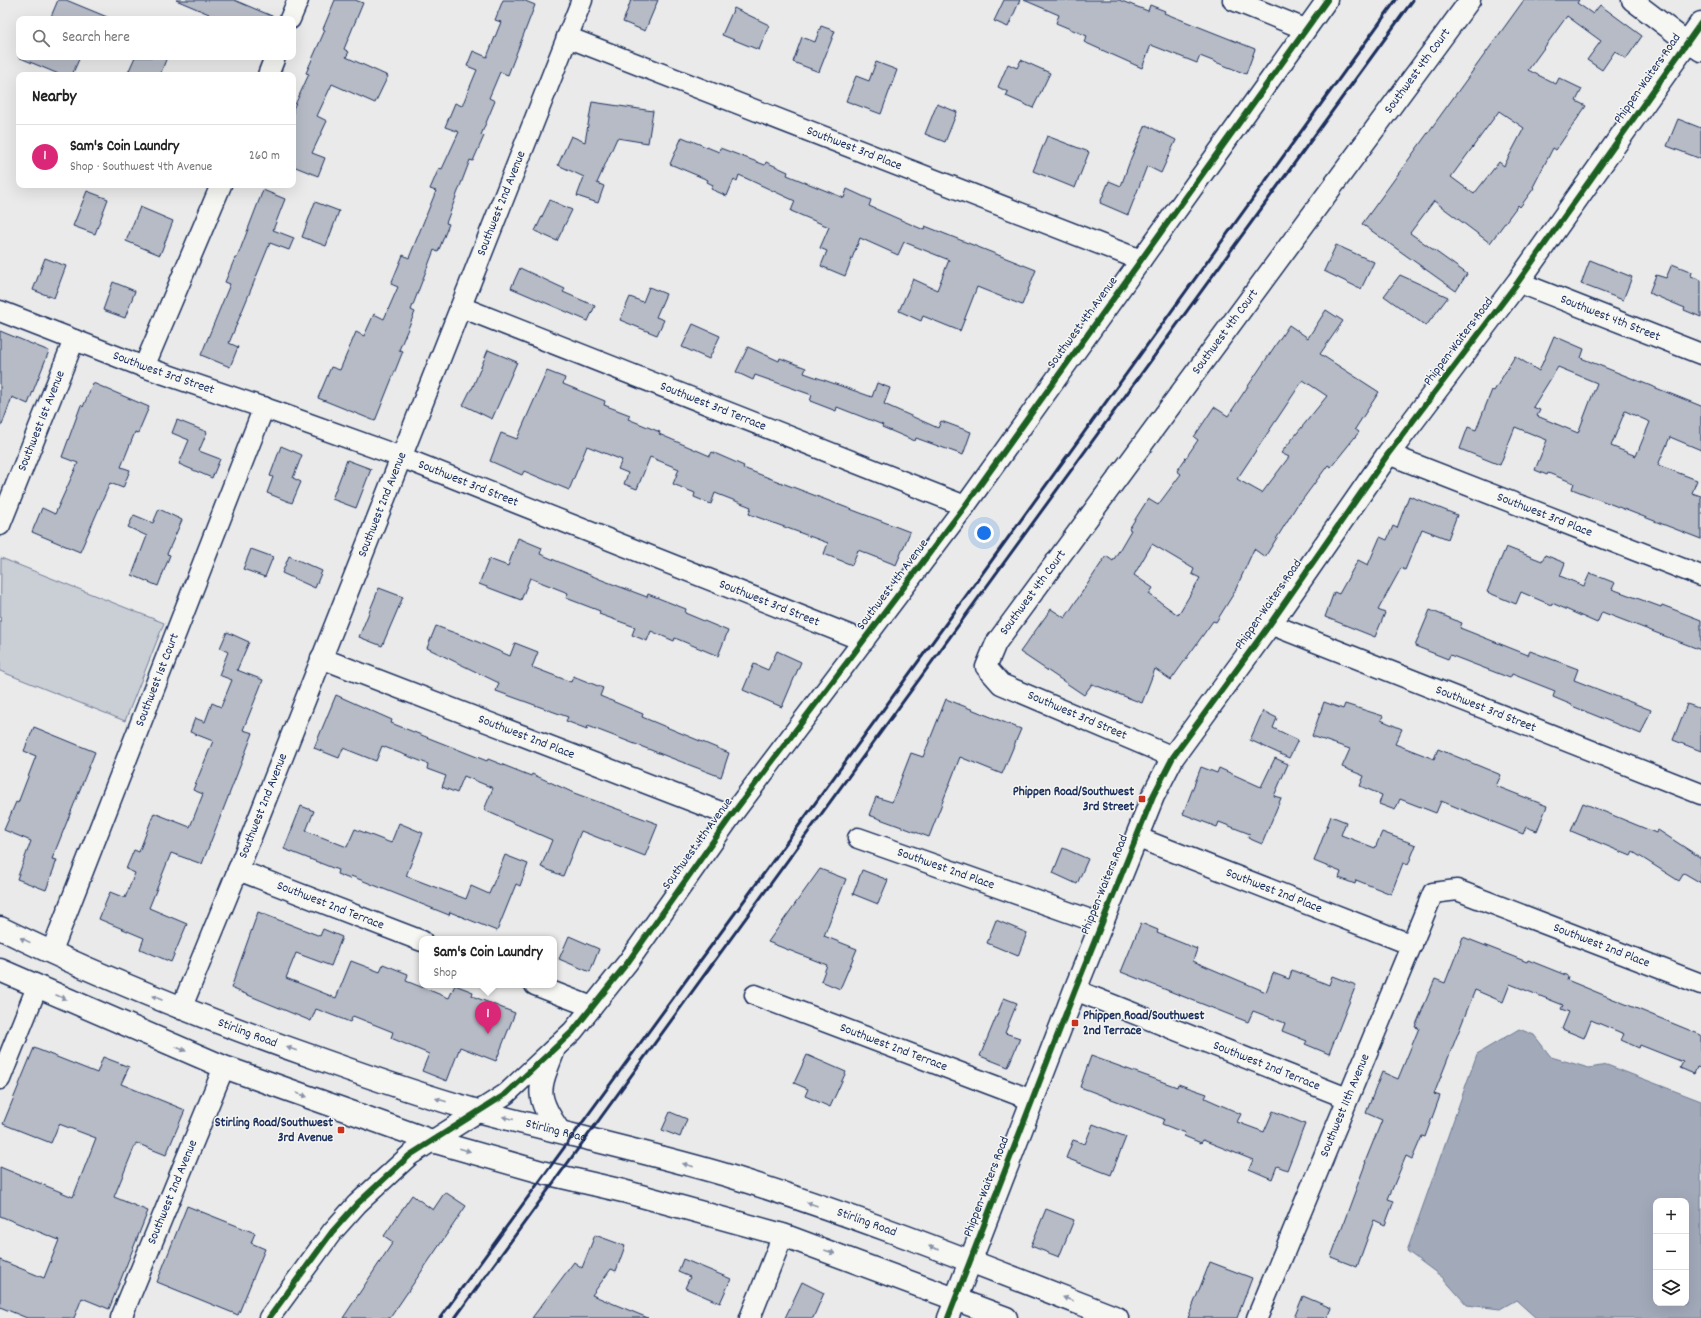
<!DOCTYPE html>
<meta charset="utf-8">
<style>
body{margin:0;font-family:Dekko,sans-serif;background:#f6f6f6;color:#222}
.controls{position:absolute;right:12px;bottom:12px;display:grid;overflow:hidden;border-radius:8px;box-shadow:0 4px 16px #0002}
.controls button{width:36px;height:36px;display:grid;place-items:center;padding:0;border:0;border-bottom:1px solid #e0e0e0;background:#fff;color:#222;font:20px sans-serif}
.you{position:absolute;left:984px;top:533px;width:14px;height:14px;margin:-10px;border:3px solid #fff;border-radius:50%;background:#1a73e8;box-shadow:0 0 0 6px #1a73e833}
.badge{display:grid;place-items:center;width:26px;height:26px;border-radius:50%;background:#db2777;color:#fff;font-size:13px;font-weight:700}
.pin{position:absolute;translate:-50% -33px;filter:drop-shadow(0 1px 2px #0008)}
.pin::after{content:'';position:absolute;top:21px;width:14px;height:12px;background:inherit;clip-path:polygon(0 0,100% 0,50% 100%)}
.popup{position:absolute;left:419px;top:936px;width:138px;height:52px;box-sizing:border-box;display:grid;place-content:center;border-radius:8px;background:#fff;filter:drop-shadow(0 1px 3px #0005);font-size:13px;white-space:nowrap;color:#767676}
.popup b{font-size:15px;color:#222}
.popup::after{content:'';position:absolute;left:50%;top:100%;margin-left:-8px;border:8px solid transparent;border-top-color:#fff}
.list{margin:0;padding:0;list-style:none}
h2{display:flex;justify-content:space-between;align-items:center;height:52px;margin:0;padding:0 16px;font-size:17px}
h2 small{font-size:13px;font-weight:400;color:#767676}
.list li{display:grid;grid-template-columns:26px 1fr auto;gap:12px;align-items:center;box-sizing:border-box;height:64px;padding:0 16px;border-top:1px solid #e0e0e0}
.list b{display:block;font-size:15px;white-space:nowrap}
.list p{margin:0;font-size:13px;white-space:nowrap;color:#767676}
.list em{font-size:13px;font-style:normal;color:#767676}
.icon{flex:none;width:22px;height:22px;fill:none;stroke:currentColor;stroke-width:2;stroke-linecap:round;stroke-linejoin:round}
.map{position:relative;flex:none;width:1701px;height:1318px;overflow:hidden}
.search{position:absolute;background:#fff;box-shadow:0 4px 16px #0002;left:16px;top:16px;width:280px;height:44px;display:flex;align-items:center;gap:10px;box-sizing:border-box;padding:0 14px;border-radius:8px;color:#767676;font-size:15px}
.panel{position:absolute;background:#fff;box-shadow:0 4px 16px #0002;left:16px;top:72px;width:280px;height:116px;border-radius:8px}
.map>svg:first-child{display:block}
</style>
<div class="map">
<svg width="1701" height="1318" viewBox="0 0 1701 1318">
<rect width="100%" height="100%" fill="#e9eae9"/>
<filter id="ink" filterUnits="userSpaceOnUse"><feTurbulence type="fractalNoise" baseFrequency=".025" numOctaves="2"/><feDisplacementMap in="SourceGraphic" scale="8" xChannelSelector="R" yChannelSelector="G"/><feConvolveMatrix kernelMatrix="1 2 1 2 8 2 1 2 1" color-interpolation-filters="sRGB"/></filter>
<g filter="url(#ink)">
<path fill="#caced5" stroke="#727e9a" d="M1 558 164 623 125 721 0 671Z"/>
<path fill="#a2aaba" stroke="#6c7995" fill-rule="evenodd" d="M1519 1029 1534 1035 1551 1057 1589 1068 1607 1065 1701 1101V1318H1536L1516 1300 1500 1309 1467 1305 1442 1277 1407 1251 1477 1054ZM1656 1201H1686V1303H1656Z"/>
<path fill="#b6bbc6" stroke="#1b2f5e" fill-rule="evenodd" d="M58 0H66L112 19H50Z
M176 0H234L279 19H207L209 14Z
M335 0H355L363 3 344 49 349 52 346 57 388 76 375 103 332 84 317 116 327 121 312 153 325 158 318 176 293 166V109L309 74 306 73 325 30 323 29Z
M503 0H523L535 5 508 75 500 72 489 98 495 101 481 135 484 136 473 161 470 160 446 223 449 224 438 252 434 250 411 310 415 312 399 350 403 351 375 421 318 398 331 367 340 370 356 332 364 336 374 314 384 319 398 287 391 284 403 255 409 258 436 191 430 189 439 168 442 169 459 132 445 127 455 103 462 106 477 70 467 66 473 51 487 57 501 22 495 20Z
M631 0H658L645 31 623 22Z
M1004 0H1020L1008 27 994 21Z
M1024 0H1119L1148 11 1150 5 1165 11 1164 13 1255 49 1246 74 1200 56 1197 63 1151 45 1142 68 1084 42 1087 36 1056 23 1059 15Z
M1524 0H1579L1577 3 1593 14 1600 5 1642 36 1626 59 1615 51 1602 70 1587 60 1601 41 1567 16 1528 70 1556 84 1559 78 1582 89 1576 101 1586 106 1556 150 1553 148 1533 187 1534 188 1520 207 1518 205 1490 243 1434 201 1410 233 1467 274 1456 291 1362 224ZM1499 111 1524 128 1504 166 1499 162 1474 194 1451 177Z
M734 8 769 25 759 50 722 35Z
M821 26 835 31 819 72 793 62 802 37 815 42Z
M18 57H80L72 75H61Z
M135 57H167L160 75H127Z
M1021 60 1050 73 1033 108 1006 96 1008 92 998 87 1008 64 1017 68Z
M876 62 897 70 881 114 846 101 856 76 869 81Z
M592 102 653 111 648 143 617 138 597 183 604 186 598 203 577 196 584 177 558 165 571 136 585 142Z
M937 104 957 112 945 142 925 134Z
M1678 119 1701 128V159L1667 146Z
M1146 125 1176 140 1161 173 1147 166 1128 215 1100 203 1109 181 1121 186 1131 158Z
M1047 136 1089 152 1075 188 1033 171Z
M682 137 719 152 720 148 765 165 766 162 788 172 787 175 844 198 847 189 871 200 869 206 924 230 925 226 1036 270 1022 305 977 287 960 331 923 316 921 321 899 311 913 279 937 290 949 260 904 242 898 255 860 238 845 276 821 266 827 251 820 248 829 227 791 211 795 201 739 175 737 181 734 179 727 196 711 189 713 185 707 182 708 180 670 164Z
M263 190 285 199 273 230 294 238 289 250 270 243 229 343 238 347 230 367 201 355 230 284 225 282 235 258H237Z
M87 191 108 199 95 234 73 226Z
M550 200 572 210 557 241 535 231Z
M315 202 339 211 326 246 302 237Z
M140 207 173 221 160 255 126 241Z
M1336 245 1374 262 1361 289 1324 271Z
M45 258 66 266 54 298 33 290Z
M1590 260 1632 277 1623 300 1581 284Z
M1672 264 1692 272 1691 276 1701 280V317L1684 310 1685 308 1649 293 1656 275 1666 278Z
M520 268 565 289 563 292 595 306 588 321 511 288Z
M1400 275 1448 297 1426 326 1384 296Z
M113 282 135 291 125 318 103 310Z
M649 287 666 294 656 317 664 320 657 335 620 320 630 297 643 302Z
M1326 310 1343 321 1320 354 1379 392 1355 429 1359 432 1331 467 1328 465 1300 503 1299 502 1265 557 1254 549 1234 593 1216 622 1213 621 1171 680 1155 669 1142 703 1092 684 1084 695 1020 652 1051 609 1065 618 1106 556 1113 561 1131 530 1129 529 1148 499 1158 505 1181 474 1177 471 1198 440 1194 437 1214 407 1228 416 1289 325 1308 338ZM1303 380 1327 396 1281 453 1289 457 1262 493 1237 479ZM1152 544 1194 569 1192 574 1200 578 1178 615 1149 594 1153 588 1134 575Z
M693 324 720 336 709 359 682 347Z
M0 331 49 351 28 404 12 397 2 425H0Z
M1554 336 1584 349 1581 358 1701 406V450L1670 437 1658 465 1697 480 1692 493 1701 496V539L1572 489 1574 483 1548 473 1547 475 1535 470 1547 440 1515 427 1500 465 1460 449 1468 427 1476 430 1492 390 1494 391 1515 356 1539 371ZM1558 367 1597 383 1578 433 1537 416 1540 410 1533 407ZM1625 411 1650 422 1636 456 1611 446Z
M748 347 779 361 780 358 806 368 804 373 872 397 877 383 890 388 884 404 938 428 941 421 971 432 963 455 916 438 915 441 882 427 883 425 837 407 836 411 810 401 812 395 755 375 753 380 736 372Z
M488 350 517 362 492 419 463 405 471 389H472Z
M547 371 565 378 563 384 605 401 604 405 630 415 628 419 660 432 659 434 710 456 712 452 744 466 743 468 910 532 896 565 858 550 852 565 824 554 828 543 749 514 751 507 715 493 711 504 694 497 695 493 673 484 679 469 650 457 637 489 624 484 628 473 618 469 622 460 587 446 569 490 524 471 522 475 490 461 501 433 517 439Z
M93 383 149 407 138 433 135 432 121 467 130 470 123 488 110 483 80 552 32 532 42 508 55 514 78 463 62 457 81 405 83 407Z
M177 420 207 432 199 451 220 459 212 478 179 464 189 440 172 433Z
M281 446 302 455 293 478 301 482 292 503 267 493 273 477 270 476Z
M347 460 371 469 356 508 332 499Z
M1409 496 1457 515 1448 539 1422 529 1405 570 1401 568 1378 610 1385 613 1375 637 1325 617 1334 592 1339 594 1358 560 1368 565 1380 537 1387 540 1393 526 1397 528Z
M159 509 182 520 167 554 170 555 158 586 132 575 147 536 128 527 134 515 153 523Z
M518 538 542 548 540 554 602 580 647 597 648 594 686 609 685 613 728 631 718 656 675 638 674 641 651 631 647 641 632 635 635 627 599 614 600 611 566 598 568 593 530 578 521 600 479 584 489 559 508 566Z
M1506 547 1542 561 1545 555 1565 563 1560 576 1584 586 1590 573 1615 583 1612 589 1661 607 1662 605 1701 620V650L1602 612 1597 623 1552 603 1551 605 1521 592 1516 604 1487 592Z
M251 549 273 557 265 577 243 569Z
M289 556 322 571 315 588 282 573Z
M379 588 403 597 382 646 359 637Z
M1430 610 1462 623 1460 628 1528 655 1530 651 1578 669 1574 680 1651 710 1641 734 1572 706V705L1553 697 1555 691 1512 674 1510 678 1450 655 1448 659 1415 646Z
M436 626 471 639 510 656 515 643 538 652 532 667 571 682 573 676 603 688 600 696 643 714 642 717 729 753 721 777 588 726 587 729 566 721 568 717 496 691 499 683 427 648Z
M227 632 249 642 237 670 263 680 243 730 253 733 202 864 171 853 149 908 187 924 171 962 140 949 144 938 99 919 110 892 125 898 135 873 126 869 134 850 139 852 154 813 190 827 203 794 193 790 213 741 190 732 195 718 205 722 212 703 221 707 232 680 219 675 228 652 220 648Z
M777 651 801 662 782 707 743 690 754 664 768 670Z
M336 695 392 720 391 723 487 761 488 759 531 776 532 774 574 793 658 824 645 856 581 831 563 876 541 867 552 840 484 810 493 788 464 776 457 793 442 787 446 776 427 769 428 764 382 746 376 761 343 748 339 758 314 748Z
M946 699 1021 729 1002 774 960 757 929 837 869 815 876 797 892 802 911 753 923 757Z
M1324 702 1343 709 1345 704 1383 716 1381 720 1402 729 1395 744 1434 759 1438 749 1501 775 1496 786 1547 806 1537 831 1526 827 1523 834 1441 801 1436 813 1400 799 1395 810 1379 804 1382 795 1360 786 1364 776 1342 767 1350 749 1312 736Z
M1687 704 1701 709V751L1673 740Z
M1263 711 1277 718 1273 728 1298 740 1289 758 1250 740Z
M34 727 95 752 52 859 57 860 46 890 17 879 31 841 4 830 16 802 18 803 36 756 24 751Z
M1275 758 1288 764 1274 796 1281 798 1262 844 1248 838 1250 834 1219 822 1217 827 1183 814 1201 767 1217 773 1219 768 1261 787Z
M1583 803 1656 833 1658 830 1701 858V883L1684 873 1679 881 1633 852 1631 856 1571 831Z
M301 806 314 811 306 831 347 847 355 829 391 843 399 823 423 833 406 876 466 899 471 886 489 894 505 855 528 864 520 886 516 884 497 931 450 912 449 915 351 876 350 879 337 874 338 870 284 849Z
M1331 816 1346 822 1341 835 1375 848 1382 832 1416 845 1408 865 1403 863 1391 894 1356 880 1355 884 1339 878 1341 872 1314 861Z
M1063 848 1088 859 1077 884 1053 873Z
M820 869 846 879 824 936 857 949 840 989 821 981 827 965 768 942Z
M862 870 888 880 878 904 853 894Z
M258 912 320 936 323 929 342 937 331 966 296 953 286 978 336 998 351 961 380 972 383 964 408 974 406 981 449 998 455 985 473 992 472 996 515 1013 496 1061 460 1047 447 1081 422 1071 429 1054 391 1038 393 1032 353 1016 350 1022 316 1009 311 1021 231 988Z
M996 920 1027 933 1018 956 987 943Z
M1141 923 1158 930 1157 933 1197 949 1193 961 1266 992 1273 973 1289 979 1292 970 1329 985 1332 976 1356 985 1329 1054 1305 1044 1307 1041 1282 1031 1285 1023 1253 1011 1248 1022 1121 972Z
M569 936 599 949 590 972 559 959Z
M1463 937 1527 962 1528 960 1568 976 1567 980 1701 1035V1068L1697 1067 1694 1074 1680 1068 1683 1062 1640 1045 1639 1048 1621 1040 1624 1034 1591 1020 1584 1038 1562 1029 1569 1012 1561 1009 1563 1005 1510 984 1503 1002 1475 990 1434 1094 1440 1096 1425 1137 1422 1136 1412 1159 1406 1156 1388 1199 1394 1201 1385 1225 1374 1220 1357 1267 1331 1257 1366 1162H1365L1382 1120 1366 1113 1382 1072 1398 1079 1419 1028 1415 1027 1435 979 1445 983Z
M1004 998 1017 1003 1005 1033 1020 1038 1008 1067 980 1056Z
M34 1048 97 1073 103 1057 129 1067 121 1084 185 1110 166 1155 136 1143 114 1197 148 1211 109 1309 82 1298 74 1318H27L0 1307V1260L44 1278 59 1240 0 1216V1167L73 1197 96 1138 59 1124 51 1143 3 1124Z
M807 1055 846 1072 830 1107 805 1096 808 1089 794 1083Z
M1091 1056 1177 1087 1178 1084 1207 1094 1205 1098 1241 1114 1237 1122 1264 1132 1273 1111 1305 1124 1287 1170 1277 1166 1272 1179 1249 1169 1253 1160 1203 1140 1201 1143 1184 1136 1185 1133 1162 1124 1164 1119 1080 1087Z
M670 1112 687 1119 680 1137 662 1130Z
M1093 1124 1126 1137 1111 1175 1066 1158 1073 1140 1085 1144Z
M445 1192 466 1206 390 1318H343L393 1242 384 1236 412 1195 433 1210Z
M187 1206 255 1233 251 1243 265 1249 238 1315 157 1282Z
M1046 1209 1074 1220 1059 1257 1031 1246Z
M595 1235 625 1246 616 1271 611 1269 592 1295 648 1318H532L574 1262 582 1268Z
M683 1259 731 1279 720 1303 685 1288 690 1277 678 1272Z
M1210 1262 1252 1278 1237 1318H1188Z
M802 1282 824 1293 813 1318H785Z
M1303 1296 1331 1308 1327 1318H1294Z"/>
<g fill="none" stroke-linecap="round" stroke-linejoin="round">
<g stroke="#1b2f5e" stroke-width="23">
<g id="minor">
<path d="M1233 0 1305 29"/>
<path d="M1632 0 1687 42 1701 51"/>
<path d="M290 19 298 0"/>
<path id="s1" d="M567 37 1141 260"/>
<path d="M268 75 275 57"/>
<path id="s2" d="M1518 282 1701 354"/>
<path id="s3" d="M461 307 965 506"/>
<path id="s4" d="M0 311 144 367 276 412 401 457 864 641"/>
<path d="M144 367 221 185"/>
<path id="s5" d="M1388 454 1701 576"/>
<path id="s6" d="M0 525 74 340"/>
<path id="s7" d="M1270 624 1701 794"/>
<path id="s8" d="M321 658 731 816"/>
<path id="s9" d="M1173 757 1001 684 986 667 996 643 1470 0"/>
<path id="s10" d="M1136 837 1412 945"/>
<path id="s11" d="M858 838 1102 924"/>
<path id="s12" d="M238 870 422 941"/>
<path id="s13" d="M51 953 264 407"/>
<path d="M535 985 592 1007"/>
<path id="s14" d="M1075 990 1347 1098"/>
<path id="s15" d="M755 995 1032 1100"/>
<path id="s16" d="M181 1009 238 870 582 0"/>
<path d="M0 1079 37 987"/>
<path id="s17" d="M121 1318 224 1067"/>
<path d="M269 1318 332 1232 357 1204 410 1155 506 1094 573 1031 628 962 731 816 965 506 1327 0"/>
<path d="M750 1318 783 1235"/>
<path d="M948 1318 956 1298"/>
<path id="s18" d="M1257 1318 1433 893 1457 890 1701 984"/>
</g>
</g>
<g stroke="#1b2f5e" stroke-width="25">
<path id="tertiary" d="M956 1298 1075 990 1153 796 1173 757 1270 624 1388 454 1518 282 1701 23"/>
</g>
<g stroke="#1b2f5e" stroke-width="25">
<g id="primary">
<path id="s19" d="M0 928C104 979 210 1021 319 1059 372 1078 424 1096 478 1111 560 1133 644 1151 726 1175 859 1216 988 1268 1117 1318"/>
<path d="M0 970 224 1067 365 1117 432 1141 545 1173 623 1191 783 1235 1006 1318"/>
<path d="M553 1052C538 1090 535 1096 559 1131"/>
</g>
</g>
<use href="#minor" stroke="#f6f6f2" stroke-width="20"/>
<use href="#tertiary" stroke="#f6f6f2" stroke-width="22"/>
<use href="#primary" stroke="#f6f6f2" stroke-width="22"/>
<path stroke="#1b2f5e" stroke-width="3" d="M440 1318 974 585 1396 0
M455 1318 1413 0"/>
<g stroke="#f6f6f2" stroke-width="8">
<path id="cycleway" d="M269 1318 332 1232 357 1204 410 1155 506 1094 573 1031 628 962 731 816 965 506 1327 0
M948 1318 1075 990 1153 796 1173 757 1270 624 1388 454 1518 282 1701 23"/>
</g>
<use href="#cycleway" stroke="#1b5e20" stroke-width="6"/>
</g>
<defs><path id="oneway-solid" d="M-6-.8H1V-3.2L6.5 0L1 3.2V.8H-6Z"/></defs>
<g fill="#8892a8">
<use href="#oneway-solid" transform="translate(25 940) rotate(-154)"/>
<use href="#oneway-solid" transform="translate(61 997) rotate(23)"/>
<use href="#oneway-solid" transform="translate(157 998) rotate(-157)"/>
<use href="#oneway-solid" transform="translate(181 1049) rotate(23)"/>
<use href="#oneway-solid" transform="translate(292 1049) rotate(-161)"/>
<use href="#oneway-solid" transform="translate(302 1095) rotate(20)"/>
<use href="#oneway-solid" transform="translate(441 1100) rotate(-163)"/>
<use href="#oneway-solid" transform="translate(508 1118) rotate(-166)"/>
<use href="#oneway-solid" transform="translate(465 1150) rotate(16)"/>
<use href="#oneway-solid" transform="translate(688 1165) rotate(-164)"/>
<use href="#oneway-solid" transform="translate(812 1204) rotate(-161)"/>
<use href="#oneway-solid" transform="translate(934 1248) rotate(-160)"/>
<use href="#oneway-solid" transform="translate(830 1252) rotate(20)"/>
<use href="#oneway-solid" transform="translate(1068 1299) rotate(-159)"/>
</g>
</g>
<g fill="#c8321e" stroke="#f6f6f2" stroke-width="1.5">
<rect x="1138" y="795" width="8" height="8" rx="2"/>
<rect x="1071" y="1019" width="8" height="8" rx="2"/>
<rect x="337" y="1126" width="8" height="8" rx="2"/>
</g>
<g text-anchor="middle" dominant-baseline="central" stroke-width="3" stroke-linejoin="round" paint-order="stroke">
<g font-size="13" fill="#1b2f5e" stroke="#f6f6f2">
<text stroke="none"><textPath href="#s9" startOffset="946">Southwest 4th Court</textPath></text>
<text transform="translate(1648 79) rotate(-55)">Phippen-Waiters Road</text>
<text stroke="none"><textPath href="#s1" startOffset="308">Southwest 3rd Place</textPath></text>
<text stroke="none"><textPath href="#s16" startOffset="867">Southwest 2nd Avenue</textPath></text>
<text stroke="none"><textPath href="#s2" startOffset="99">Southwest 4th Street</textPath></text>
<text transform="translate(1083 323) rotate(-54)">Southwest 4th Avenue</text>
<text stroke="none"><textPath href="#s9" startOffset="622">Southwest 4th Court</textPath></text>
<text transform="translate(1459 342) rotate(-53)">Phippen-Waiters Road</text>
<text stroke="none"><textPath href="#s4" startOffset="175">Southwest 3rd Street</textPath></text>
<text stroke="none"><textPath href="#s3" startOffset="271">Southwest 3rd Terrace</textPath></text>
<text stroke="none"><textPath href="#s6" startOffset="112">Southwest 1st Avenue</textPath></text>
<text stroke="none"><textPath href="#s4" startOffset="499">Southwest 3rd Street</textPath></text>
<text stroke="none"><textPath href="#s16" startOffset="543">Southwest 2nd Avenue</textPath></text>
<text stroke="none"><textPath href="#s5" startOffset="168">Southwest 3rd Place</textPath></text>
<text transform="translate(893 585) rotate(-53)">Southwest 4th Avenue</text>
<text stroke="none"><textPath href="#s9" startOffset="298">Southwest 4th Court</textPath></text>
<text stroke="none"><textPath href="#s4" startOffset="823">Southwest 3rd Street</textPath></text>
<text transform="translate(1269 605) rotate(-55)">Phippen-Waiters Road</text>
<text stroke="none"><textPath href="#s13" startOffset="293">Southwest 1st Court</textPath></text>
<text stroke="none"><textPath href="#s7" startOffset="232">Southwest 3rd Street</textPath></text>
<text transform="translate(1077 716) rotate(23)">Southwest 3rd Street</text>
<text stroke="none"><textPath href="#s8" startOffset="220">Southwest 2nd Place</textPath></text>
<text stroke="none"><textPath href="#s16" startOffset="219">Southwest 2nd Avenue</textPath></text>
<text transform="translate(698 844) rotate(-54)">Southwest 4th Avenue</text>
<text stroke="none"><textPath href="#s11" startOffset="93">Southwest 2nd Place</textPath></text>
<text transform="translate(1105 885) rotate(-68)">Phippen-Waiters Road</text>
<text stroke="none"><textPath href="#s10" startOffset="148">Southwest 2nd Place</textPath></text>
<text stroke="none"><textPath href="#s12" startOffset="99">Southwest 2nd Terrace</textPath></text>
<text stroke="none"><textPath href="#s18" startOffset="639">Southwest 2nd Place</textPath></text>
<text stroke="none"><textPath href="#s19" startOffset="269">Stirling Road</textPath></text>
<text stroke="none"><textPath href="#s15" startOffset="148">Southwest 2nd Terrace</textPath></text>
<text stroke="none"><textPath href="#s14" startOffset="206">Southwest 2nd Terrace</textPath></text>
<text stroke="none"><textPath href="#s18" startOffset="230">Southwest 11th Avenue</textPath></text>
<text stroke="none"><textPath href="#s19" startOffset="593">Stirling Road</textPath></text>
<text transform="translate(987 1187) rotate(-69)">Phippen-Waiters Road</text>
<text stroke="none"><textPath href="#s17" startOffset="136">Southwest 2nd Avenue</textPath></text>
<text stroke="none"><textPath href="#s19" startOffset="917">Stirling Road</textPath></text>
</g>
<g font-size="13" font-weight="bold" fill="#1b2f5e" stroke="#f6f6f2" text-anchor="end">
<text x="1134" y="792">Phippen Road/Southwest<tspan x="1134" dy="15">3rd Street</tspan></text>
<text x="1083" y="1016" text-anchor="start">Phippen Road/Southwest<tspan x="1083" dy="15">2nd Terrace</tspan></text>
<text x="333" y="1123">Stirling Road/Southwest<tspan x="333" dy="15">3rd Avenue</tspan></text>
</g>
</g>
</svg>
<div class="controls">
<button>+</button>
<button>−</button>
<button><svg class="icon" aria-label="layers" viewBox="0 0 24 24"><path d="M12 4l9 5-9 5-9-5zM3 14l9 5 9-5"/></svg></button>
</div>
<div class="you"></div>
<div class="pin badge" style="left:488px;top:1034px">1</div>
<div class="popup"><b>Sam's Coin Laundry</b>Shop</div>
<div class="search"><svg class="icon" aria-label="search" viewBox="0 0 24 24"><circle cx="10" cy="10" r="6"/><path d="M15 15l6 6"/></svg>Search here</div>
<section class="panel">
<h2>Nearby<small></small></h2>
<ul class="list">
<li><span class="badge">1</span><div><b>Sam's Coin Laundry</b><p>Shop · Southwest 4th Avenue</p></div><em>260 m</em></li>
</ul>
</section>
</div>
